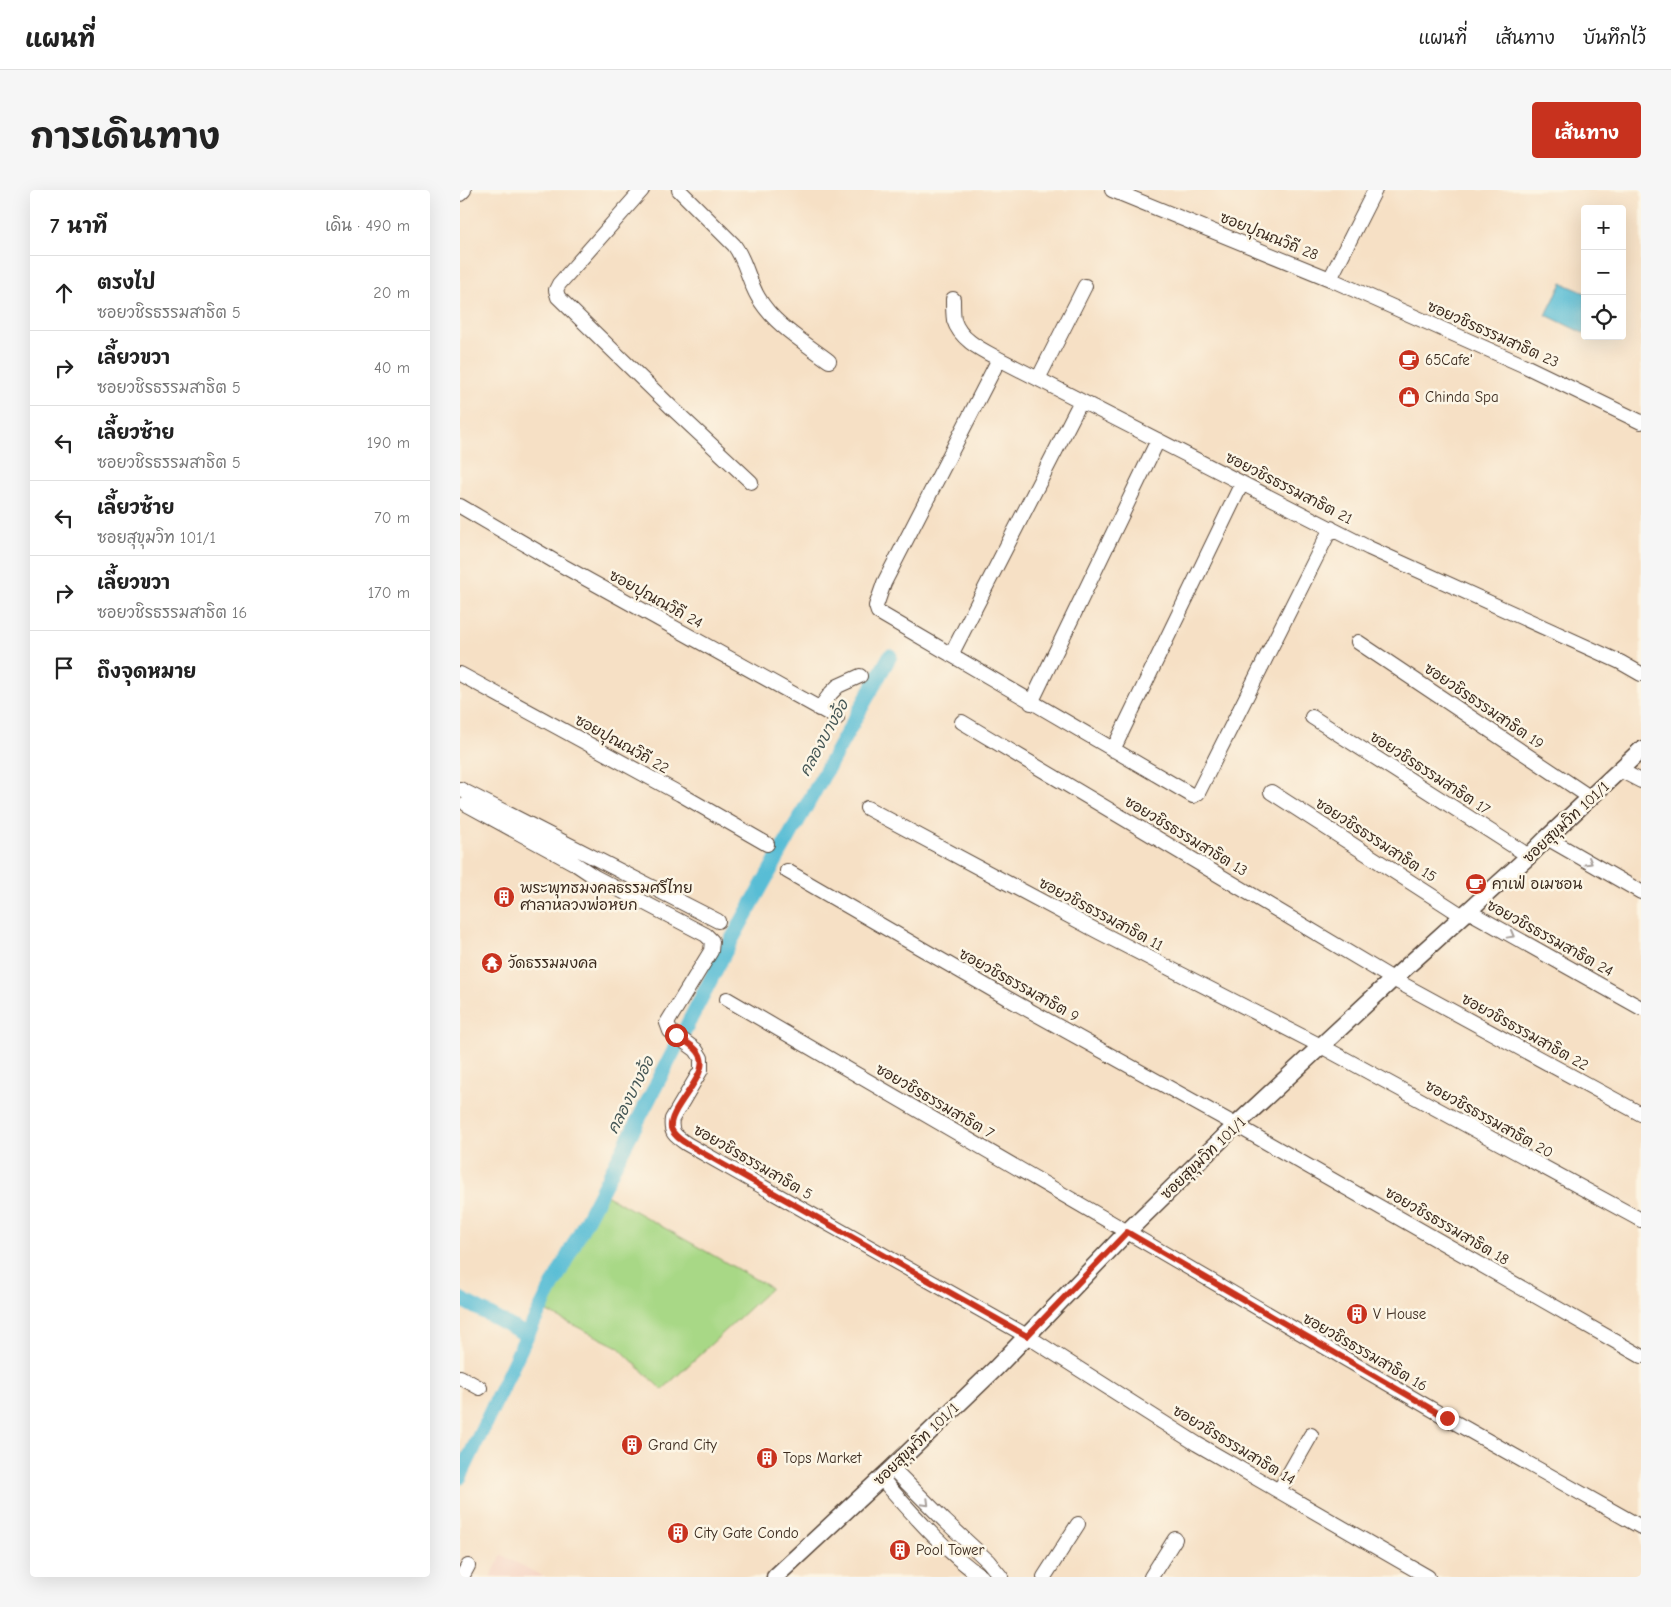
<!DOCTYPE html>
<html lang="th">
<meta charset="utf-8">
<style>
body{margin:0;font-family:"Comic Neue","Playpen Sans Thai",sans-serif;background:#f6f6f6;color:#222}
.controls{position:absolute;right:15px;top:15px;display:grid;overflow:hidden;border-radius:5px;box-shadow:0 5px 20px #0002}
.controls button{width:45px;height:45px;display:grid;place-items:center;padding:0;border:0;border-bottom:1px solid #e0e0e0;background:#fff;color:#222;font:25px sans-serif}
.stop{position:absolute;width:15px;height:15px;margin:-11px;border:4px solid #c8321e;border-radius:50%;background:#fff}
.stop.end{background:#c8321e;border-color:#fff;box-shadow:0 1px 5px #0008}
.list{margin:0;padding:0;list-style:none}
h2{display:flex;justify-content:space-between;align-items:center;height:65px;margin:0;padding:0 20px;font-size:21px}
h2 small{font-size:16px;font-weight:400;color:#767676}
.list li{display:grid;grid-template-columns:32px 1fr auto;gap:15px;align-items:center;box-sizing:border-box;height:75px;padding:0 20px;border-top:1px solid #e0e0e0}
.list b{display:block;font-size:19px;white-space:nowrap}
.list p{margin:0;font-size:16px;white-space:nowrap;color:#767676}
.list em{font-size:16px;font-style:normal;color:#767676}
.icon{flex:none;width:28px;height:28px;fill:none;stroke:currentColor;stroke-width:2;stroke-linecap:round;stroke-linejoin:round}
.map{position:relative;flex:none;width:1181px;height:1387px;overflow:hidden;border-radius:5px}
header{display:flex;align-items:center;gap:30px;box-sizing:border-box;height:70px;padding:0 25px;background:#fff;border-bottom:1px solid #e0e0e0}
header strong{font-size:24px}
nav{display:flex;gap:28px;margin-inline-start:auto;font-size:18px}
.intro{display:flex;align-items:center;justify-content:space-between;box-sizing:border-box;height:120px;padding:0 30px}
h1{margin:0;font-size:35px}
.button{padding:12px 22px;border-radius:5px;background:#c8321e;color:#fff;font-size:18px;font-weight:700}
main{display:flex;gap:30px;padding:0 30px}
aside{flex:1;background:#fff;border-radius:5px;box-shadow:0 5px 20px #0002}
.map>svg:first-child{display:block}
</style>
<header>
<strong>แผนที่</strong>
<nav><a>แผนที่</a><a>เส้นทาง</a><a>บันทึกไว้</a></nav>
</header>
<div class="intro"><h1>การเดินทาง</h1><a class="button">เส้นทาง</a></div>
<main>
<aside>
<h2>7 นาที<small>เดิน · 490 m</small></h2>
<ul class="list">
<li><svg class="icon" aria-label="ahead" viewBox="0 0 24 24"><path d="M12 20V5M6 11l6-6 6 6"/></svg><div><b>ตรงไป</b><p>ซอยวชิรธรรมสาธิต 5</p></div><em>20 m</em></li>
<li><svg class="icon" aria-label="right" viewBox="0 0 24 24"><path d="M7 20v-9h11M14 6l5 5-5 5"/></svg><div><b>เลี้ยวขวา</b><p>ซอยวชิรธรรมสาธิต 5</p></div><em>40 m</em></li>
<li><svg class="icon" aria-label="left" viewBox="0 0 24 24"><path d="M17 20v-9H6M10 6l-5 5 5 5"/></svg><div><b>เลี้ยวซ้าย</b><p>ซอยวชิรธรรมสาธิต 5</p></div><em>190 m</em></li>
<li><svg class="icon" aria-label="left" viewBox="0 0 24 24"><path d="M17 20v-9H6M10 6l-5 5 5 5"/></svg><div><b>เลี้ยวซ้าย</b><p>ซอยสุขุมวิท 101/1</p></div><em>70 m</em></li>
<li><svg class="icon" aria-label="right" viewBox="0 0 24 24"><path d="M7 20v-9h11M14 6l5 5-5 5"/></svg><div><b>เลี้ยวขวา</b><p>ซอยวชิรธรรมสาธิต 16</p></div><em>170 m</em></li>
<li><svg class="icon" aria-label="arrive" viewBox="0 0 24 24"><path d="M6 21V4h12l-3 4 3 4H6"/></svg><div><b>ถึงจุดหมาย</b></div></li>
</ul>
</aside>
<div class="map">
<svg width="1181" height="1387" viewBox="0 0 1181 1387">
<rect width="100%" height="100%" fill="#fcf5e5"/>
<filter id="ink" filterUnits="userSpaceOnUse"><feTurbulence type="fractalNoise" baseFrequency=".02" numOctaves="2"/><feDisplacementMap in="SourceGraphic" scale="10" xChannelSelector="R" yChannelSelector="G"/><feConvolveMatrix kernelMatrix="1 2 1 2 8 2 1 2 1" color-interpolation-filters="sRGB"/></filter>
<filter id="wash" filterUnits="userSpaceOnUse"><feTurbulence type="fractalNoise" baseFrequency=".0096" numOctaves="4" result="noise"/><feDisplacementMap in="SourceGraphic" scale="20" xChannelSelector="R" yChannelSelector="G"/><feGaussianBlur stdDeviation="1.12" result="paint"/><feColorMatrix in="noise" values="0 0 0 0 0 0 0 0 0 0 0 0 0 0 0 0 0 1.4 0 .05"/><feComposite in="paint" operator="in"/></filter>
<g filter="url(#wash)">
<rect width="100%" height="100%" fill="#f6e0c5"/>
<path fill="#f5d2c2" d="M42 1365 84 1387H30Z"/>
<path fill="#a8d886" stroke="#728152" d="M139 1001 311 1098 202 1200 158 1157 75 1116Z"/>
<path fill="#58bdd5" stroke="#4a747a" d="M1102 93 1125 103V144L1086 125Z"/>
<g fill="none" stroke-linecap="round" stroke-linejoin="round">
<path stroke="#58bdd5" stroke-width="15" d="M0 1109 67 1145
M0 1287 67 1145 267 758 430 466"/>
</g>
</g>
<g filter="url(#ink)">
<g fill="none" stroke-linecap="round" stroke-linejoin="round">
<g stroke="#574537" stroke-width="16">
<path id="minor" d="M182 0 99 94 96 100 98 107 212 218 291 292
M219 0 274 55C286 71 288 90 298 107 314 135 344 152 369 171
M652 0 870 89 1063 175 1181 232
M0 4 4 0
M870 89 915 0
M493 109C493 116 493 123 494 130 500 150 522 160 539 169L909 358 1160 472 1181 484
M539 169 424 393 416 416 418 422 733 606 738 603 871 338
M578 189 625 96
M0 316 94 371 377 528
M898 452 1131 608
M491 465 621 211
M0 484 220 604 307 654
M571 513 698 250
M359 519 371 503 378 496 400 486
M852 527 1069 666
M502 532 933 789 1181 924
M653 560 782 293
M1160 580 1181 591
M0 599 258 731
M811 602 1003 726
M6 614 114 673 135 687 246 745 252 751 251 761 207 833 210 841 236 860 241 868V880L212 929C210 943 215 946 227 954L567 1146 737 1254 968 1387
M407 618 639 742 861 856 1181 1030
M1087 648 1181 702
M327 681 547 808 776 935 1181 1166
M1008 721 1181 818
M267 809 987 1228 1181 1337
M0 1187 20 1198
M432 1278 485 1331 528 1371 541 1387
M421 1288C452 1323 483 1360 522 1387
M819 1301 851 1245
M2 1387 8 1376
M584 1387 618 1334
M691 1387 715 1349"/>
</g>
<g stroke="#574537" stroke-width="19">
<path id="tertiary" d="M315 1387 432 1278 536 1178 667 1042 776 935 933 789 1069 666 1087 648 1181 560"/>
</g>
<use href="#minor" stroke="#fff" stroke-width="14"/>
<use href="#tertiary" stroke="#fff" stroke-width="16"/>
</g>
<defs><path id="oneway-chevron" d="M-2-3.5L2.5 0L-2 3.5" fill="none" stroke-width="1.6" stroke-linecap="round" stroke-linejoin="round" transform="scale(1.25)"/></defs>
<g stroke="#a79f9a">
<use href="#oneway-chevron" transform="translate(1129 672) rotate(30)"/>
<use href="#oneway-chevron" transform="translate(1051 745) rotate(29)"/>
<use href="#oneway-chevron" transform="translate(466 1313) rotate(45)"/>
</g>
</g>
<g fill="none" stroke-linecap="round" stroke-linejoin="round" filter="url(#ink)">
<path stroke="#c8321e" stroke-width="6" d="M216 845C224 851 239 858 241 868 247 888 208 919 211 938 213 945 221 950 227 954L567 1146 667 1042 987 1228"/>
</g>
<defs>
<g id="cafe-disc" transform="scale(1.125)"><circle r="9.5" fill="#c8321e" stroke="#fcf5e5"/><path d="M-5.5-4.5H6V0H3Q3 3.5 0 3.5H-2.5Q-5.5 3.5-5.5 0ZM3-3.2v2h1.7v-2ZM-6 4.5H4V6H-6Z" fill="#fff"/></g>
<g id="shop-disc" transform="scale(1.125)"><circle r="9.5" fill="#c8321e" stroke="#fcf5e5"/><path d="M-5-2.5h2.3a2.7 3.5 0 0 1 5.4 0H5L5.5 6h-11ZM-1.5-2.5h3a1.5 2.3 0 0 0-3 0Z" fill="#fff"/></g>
<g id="building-disc" transform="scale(1.125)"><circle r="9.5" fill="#c8321e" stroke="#fcf5e5"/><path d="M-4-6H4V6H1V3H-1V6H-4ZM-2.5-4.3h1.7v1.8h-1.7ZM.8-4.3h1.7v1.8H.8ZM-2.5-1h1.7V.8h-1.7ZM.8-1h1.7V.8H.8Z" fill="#fff"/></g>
<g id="temple-disc" transform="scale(1.125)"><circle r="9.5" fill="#c8321e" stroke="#fcf5e5"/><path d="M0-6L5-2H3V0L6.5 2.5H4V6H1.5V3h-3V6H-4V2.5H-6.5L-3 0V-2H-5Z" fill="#fff"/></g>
</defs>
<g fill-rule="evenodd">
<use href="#cafe-disc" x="949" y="170"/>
<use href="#shop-disc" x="949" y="207"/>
<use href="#cafe-disc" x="1016" y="694"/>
<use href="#building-disc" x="44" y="707"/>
<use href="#temple-disc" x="32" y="773"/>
<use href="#building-disc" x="897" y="1124"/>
<use href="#building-disc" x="172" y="1255"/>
<use href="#building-disc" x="307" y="1268"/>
<use href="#building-disc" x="218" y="1343"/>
<use href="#building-disc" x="440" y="1360"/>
</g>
<g text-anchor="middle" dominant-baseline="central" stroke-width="5" stroke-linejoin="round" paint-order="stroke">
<g font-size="15" fill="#3b2a1e" stroke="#fcf5e5">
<text transform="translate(809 46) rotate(22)">ซอยปุณณวิถี 28</text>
<text transform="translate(1033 144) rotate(24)">ซอยวชิรธรรมสาธิต 23</text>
<text transform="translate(829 298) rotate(27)">ซอยวชิรธรรมสาธิต 21</text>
<text transform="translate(196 409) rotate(29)">ซอยปุณณวิถี 24</text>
<text transform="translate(1024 516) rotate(34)">ซอยวชิรธรรมสาธิต 19</text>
<text transform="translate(162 554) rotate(29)">ซอยปุณณวิถี 22</text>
<text transform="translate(970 583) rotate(33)">ซอยวชิรธรรมสาธิต 17</text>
<text transform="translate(1106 632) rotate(-43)">ซอยสุขุมวิท 101/1</text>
<text transform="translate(726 646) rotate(31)">ซอยวชิรธรรมสาธิต 13</text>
<text transform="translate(916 650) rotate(33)">ซอยวชิรธรรมสาธิต 15</text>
<text transform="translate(641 724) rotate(28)">ซอยวชิรธรรมสาธิต 11</text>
<text transform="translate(1090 748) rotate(29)">ซอยวชิรธรรมสาธิต 24</text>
<text transform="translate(559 795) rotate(29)">ซอยวชิรธรรมสาธิต 9</text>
<text transform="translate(1065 842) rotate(29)">ซอยวชิรธรรมสาธิต 22</text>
<text transform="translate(475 911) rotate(30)">ซอยวชิรธรรมสาธิต 7</text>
<text transform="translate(1029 929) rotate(29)">ซอยวชิรธรรมสาธิต 20</text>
<text transform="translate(743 968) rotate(-44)">ซอยสุขุมวิท 101/1</text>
<text transform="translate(293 972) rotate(30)">ซอยวชิรธรรมสาธิต 5</text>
<text transform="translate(987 1036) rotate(30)">ซอยวชิรธรรมสาธิต 18</text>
<text transform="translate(905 1162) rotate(30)">ซอยวชิรธรรมสาธิต 16</text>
<text transform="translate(456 1254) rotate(-44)">ซอยสุขุมวิท 101/1</text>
<text transform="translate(774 1255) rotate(31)">ซอยวชิรธรรมสาธิต 14</text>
</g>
<g font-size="15" fill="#3b2a1e" stroke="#fcf5e5" text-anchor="start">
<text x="965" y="170">65Cafe'</text>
<text x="965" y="207">Chinda Spa</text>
<text x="1032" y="694">คาเฟ่ อเมซอน</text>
<text x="60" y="698">พระพุทธมงคลธรรมศรีไทย<tspan x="60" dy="17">ศาลาหลวงพ่อหยก</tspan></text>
<text x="48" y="773">วัดธรรมมงคล</text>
<text x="913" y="1124">V House</text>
<text x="188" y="1255">Grand City</text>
<text x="323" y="1268">Tops Market</text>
<text x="234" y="1343">City Gate Condo</text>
<text x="456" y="1360">Pool Tower</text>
</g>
<g font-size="16" font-style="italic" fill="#445655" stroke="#fcf5e5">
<text transform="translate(364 548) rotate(-61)">คลองบางอ้อ</text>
<text transform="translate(171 905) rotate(-63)">คลองบางอ้อ</text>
</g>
</g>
</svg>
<div class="controls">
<button>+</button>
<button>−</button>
<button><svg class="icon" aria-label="locate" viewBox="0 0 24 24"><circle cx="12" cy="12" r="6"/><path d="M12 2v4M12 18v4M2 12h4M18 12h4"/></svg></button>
</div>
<div class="stop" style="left:216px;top:845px"></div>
<div class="stop end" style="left:987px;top:1228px"></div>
</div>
</main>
